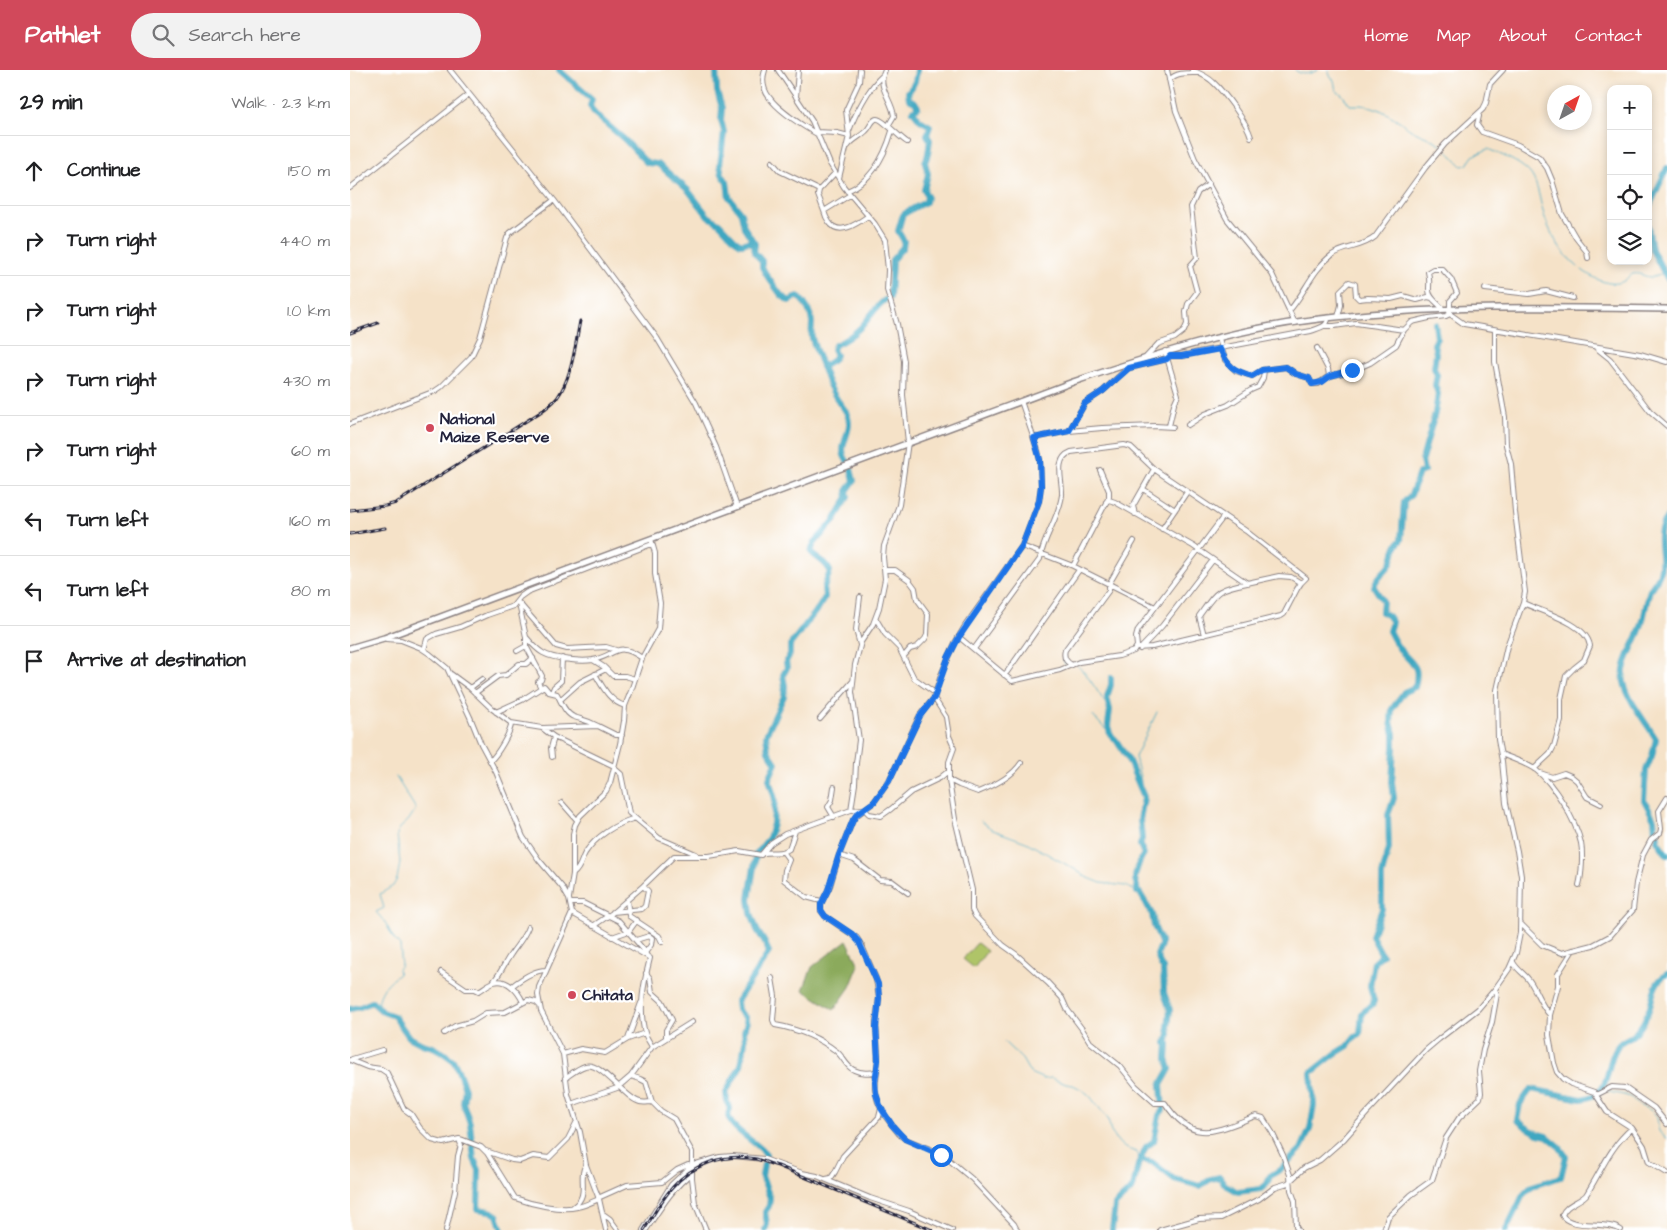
<!DOCTYPE html>
<meta charset="utf-8">
<style>
body{margin:0;font-family:"Architects Daughter",sans-serif;background:#f2f2f2;color:#202124}
.controls{position:absolute;right:15px;top:15px;display:grid;overflow:hidden;border-radius:10px;box-shadow:0 2px 8px #0003}
.controls button{width:45px;height:45px;display:grid;place-items:center;padding:0;border:0;border-bottom:1px solid #e0e0e0;background:#fff;color:#202124;font:25px sans-serif}
.compass{position:absolute;left:1197px;top:15px;width:45px;height:45px;border-radius:50%;background:#fff;box-shadow:0 2px 8px #0003;rotate:40deg}
.stop{position:absolute;width:15px;height:15px;margin:-11px;border:4px solid #1a73e8;border-radius:50%;background:#fff}
.stop.end{background:#1a73e8;border-color:#fff;box-shadow:0 1px 5px #0008}
.list{margin:0;padding:0;list-style:none}
h2{display:flex;justify-content:space-between;align-items:center;height:65px;margin:0;padding:0 20px;font-size:21px}
h2 small{font-size:16px;font-weight:400;color:#757577}
.list li{display:grid;grid-template-columns:32px 1fr auto;gap:15px;align-items:center;box-sizing:border-box;height:70px;padding:0 20px;border-top:1px solid #e0e0e0}
.list b{display:block;font-size:19px;white-space:nowrap}
.list em{font-size:16px;font-style:normal;color:#757577}
.icon{flex:none;width:28px;height:28px;fill:none;stroke:currentColor;stroke-width:2;stroke-linecap:round;stroke-linejoin:round}
.map{position:relative;flex:none;width:1317px;height:1160px;overflow:hidden}
header{display:flex;align-items:center;gap:30px;box-sizing:border-box;height:70px;padding:0 25px;background:#d1495b;color:#fff}
header strong{font-size:24px}
nav{display:flex;gap:28px;margin-inline-start:auto;font-size:18px}
.search{width:350px;height:45px;background:#f2f2f2;display:flex;align-items:center;gap:12px;box-sizing:border-box;padding:0 18px;border-radius:28px;color:#757577;font-size:19px}
main{display:flex}
aside{flex:1;background:#fff}
.map>svg:first-child{display:block}
</style>
<header>
<strong>Pathlet</strong>
<div class="search"><svg class="icon" aria-label="search" viewBox="0 0 24 24"><circle cx="10" cy="10" r="6"/><path d="M15 15l6 6"/></svg>Search here</div>
<nav><a>Home</a><a>Map</a><a>About</a><a>Contact</a></nav>
</header>
<main>
<aside>
<h2>29 min<small>Walk · 2.3 km</small></h2>
<ul class="list">
<li><svg class="icon" aria-label="ahead" viewBox="0 0 24 24"><path d="M12 20V5M6 11l6-6 6 6"/></svg><div><b>Continue</b></div><em>150 m</em></li>
<li><svg class="icon" aria-label="right" viewBox="0 0 24 24"><path d="M7 20v-9h11M14 6l5 5-5 5"/></svg><div><b>Turn right</b></div><em>440 m</em></li>
<li><svg class="icon" aria-label="right" viewBox="0 0 24 24"><path d="M7 20v-9h11M14 6l5 5-5 5"/></svg><div><b>Turn right</b></div><em>1.0 km</em></li>
<li><svg class="icon" aria-label="right" viewBox="0 0 24 24"><path d="M7 20v-9h11M14 6l5 5-5 5"/></svg><div><b>Turn right</b></div><em>430 m</em></li>
<li><svg class="icon" aria-label="right" viewBox="0 0 24 24"><path d="M7 20v-9h11M14 6l5 5-5 5"/></svg><div><b>Turn right</b></div><em>60 m</em></li>
<li><svg class="icon" aria-label="left" viewBox="0 0 24 24"><path d="M17 20v-9H6M10 6l-5 5 5 5"/></svg><div><b>Turn left</b></div><em>160 m</em></li>
<li><svg class="icon" aria-label="left" viewBox="0 0 24 24"><path d="M17 20v-9H6M10 6l-5 5 5 5"/></svg><div><b>Turn left</b></div><em>80 m</em></li>
<li><svg class="icon" aria-label="arrive" viewBox="0 0 24 24"><path d="M6 21V4h12l-3 4 3 4H6"/></svg><div><b>Arrive at destination</b></div></li>
</ul>
</aside>
<div class="map">
<svg width="1317" height="1160" viewBox="0 0 1317 1160">
<rect width="100%" height="100%" fill="#fff"/>
<filter id="ink" filterUnits="userSpaceOnUse"><feTurbulence type="fractalNoise" baseFrequency=".02" numOctaves="2"/><feDisplacementMap in="SourceGraphic" scale="10" xChannelSelector="R" yChannelSelector="G"/><feConvolveMatrix kernelMatrix="1 2 1 2 8 2 1 2 1" color-interpolation-filters="sRGB"/></filter>
<filter id="wash" filterUnits="userSpaceOnUse"><feTurbulence type="fractalNoise" baseFrequency=".0096" numOctaves="4" result="noise"/><feDisplacementMap in="SourceGraphic" scale="20" xChannelSelector="R" yChannelSelector="G"/><feGaussianBlur stdDeviation="1.12" result="paint"/><feColorMatrix in="noise" values="0 0 0 0 0 0 0 0 0 0 0 0 0 0 0 0 0 1.4 0 .05"/><feComposite in="paint" operator="in"/></filter>
<g filter="url(#wash)">
<rect width="100%" height="100%" fill="#f5e2c8"/>
<path fill="#afc468" stroke="#687352" d="M627 873 637 881 624 898 613 889Z"/>
<path fill="#8baa5c" stroke="#56664c" d="M497 870 509 895 500 917 484 940 453 920 462 897Z"/>
<g fill="none" stroke-linecap="round" stroke-linejoin="round">
<path stroke="#41a7c1" stroke-width="1" d="M945 0C952 6 960 4 968 0
M978 0 981 8 984 10 986 21 991 23 1000 35C1024 34 1031 40 1051 52 1055 55 1058 59 1063 61 1072 66 1084 69 1092 75
M1095 78 1112 96 1117 95 1123 86 1138 79C1151 85 1168 91 1179 102 1187 111 1189 126 1192 138 1198 161 1210 182 1228 197
M1232 200C1243 208 1260 218 1274 211 1277 209 1279 205 1283 204 1289 202 1296 208 1303 207 1306 207 1310 204 1314 202
M713 588 715 594H718
M727 595C741 608 749 625 760 640
M743 646 760 664
M790 717 791 711 785 687 807 642
M631 751 643 760 676 772 726 800 736 807 751 813 776 816 787 822
M27 936C31 920 36 913 49 904L48 899 51 895 50 887 51 885 50 876 44 869 35 852 26 842 34 838 30 824 43 816 47 809 50 793 47 764 50 758 58 751 66 739 46 707
M653 971 672 989 680 1003 694 1009 701 1008 716 1014 723 1015 731 1019 739 1025 758 1049 761 1062 769 1073 775 1078 786 1082 791 1090
M1257 1021C1265 1024 1274 1024 1280 1027 1284 1029 1286 1033 1289 1035 1294 1038 1299 1038 1303 1042 1313 1051 1301 1060 1317 1068"/>
<path stroke="#41a7c1" stroke-width="6" d="M209 0 242 29 240 36 245 44 274 69 294 90 297 93 308 94 338 120 358 146 369 153 385 170 391 174 398 172 404 174
M366 0 367 21 372 38 371 50 374 62 370 95 372 104 377 112 379 127 391 143 394 157 405 174 404 182 412 191V197L417 206 431 225 439 231 448 226C455 233 461 242 462 252 462 257 461 263 462 268 465 279 470 290 474 301 477 311 481 320 487 329 492 337 498 341 499 352 500 366 486 379 498 392
M1298 149 1300 135 1317 98
M1298 156 1302 180 1317 208
M540 227 542 190 553 177 554 171 548 161C549 158 552 146 553 145 556 142 571 134 576 132L577 126 574 120 578 104 575 92C580 83 578 79 580 70L577 65 580 56 570 50 563 41 568 37 565 32 559 29 558 22C565 15 566 9 567 0
M472 297 482 291 486 285 483 280 485 275C494 271 504 264 511 257 520 248 525 237 535 230
M1317 447C1302 468 1316 484 1310 503 1308 510 1303 514 1300 520 1296 532 1295 545 1291 557 1286 573 1270 595 1274 612 1278 631 1296 652 1306 669L1302 686 1296 700 1294 730 1304 749 1305 761 1308 766 1307 770 1317 785
M761 608V615L757 627 760 640 758 655 760 664 766 670 778 689 794 727 790 750 792 769 790 775 794 784C790 789 785 803 785 809 786 814 788 816 787 822L790 823 802 844 804 856 811 872V875L807 885 811 896 813 898 814 923 820 940 818 957 819 964 816 973 818 974 817 989 820 999 811 1015 813 1040 809 1045 804 1071 796 1077 788 1095 783 1118 765 1135 762 1160
M0 939 10 937 22 932 33 942 44 946 59 967 72 974 83 977 92 982 103 990 108 1000 115 1019 113 1033 120 1053 124 1089 129 1100 128 1139 140 1141 147 1145 152 1160
M416 1086V1084C407 1071 370 1055 380 1039L377 1032 376 1022 391 995 395 972 394 961 397 954 395 947 388 940 387 931 419 882 414 871 407 860 401 843 399 829 406 784 419 768 423 754 425 729 419 709 426 693 418 681 416 665 434 626 435 616 433 605 437 598 436 592 440 584V575L469 537 475 527 474 518 480 501C475 490 469 491 461 482L464 473 484 451 498 427 497 421 504 411 501 399
M791 1090 802 1092 824 1109 850 1116 861 1109 870 1107 874 1114 888 1122 911 1119 917 1114 920 1106 931 1099 951 1079 960 1059 964 1035 961 1003 985 984 998 976 1005 967 1010 964 1012 943 1022 935 1024 931 1020 916 1024 892 1032 885 1022 866 1032 839V805L1039 778 1038 745 1044 728 1042 712 1044 677V664L1041 652 1042 639 1054 622 1065 617C1070 595 1064 596 1052 582 1046 576 1043 568 1039 561L1042 552 1038 546 1032 542 1033 531 1024 517C1026 506 1036 502 1041 493 1045 484 1043 477 1051 470L1054 432 1061 425 1069 403 1074 401 1072 390 1085 343 1088 324 1085 315 1087 305 1084 298 1086 283 1084 274 1087 268 1085 254
M414 1094 412 1106 420 1128 419 1136 415 1142 417 1154 415 1160
M1156 1160 1173 1125 1182 1116 1211 1107 1216 1086 1208 1075 1197 1066 1188 1064 1176 1057 1167 1050 1170 1034 1181 1019 1231 1029C1264 1025 1253 998 1267 977 1270 971 1277 969 1282 966 1288 961 1293 954 1296 947 1304 932 1300 914 1317 904"/>
</g>
</g>
<g filter="url(#ink)">
<g fill="none" stroke-linecap="round" stroke-linejoin="round">
<g stroke="#8c8282" stroke-width="6">
<path id="minor" d="M100 0 204 130 307 268 346 333 366 377 387 437
M415 0C412 9 413 19 419 27 428 40 453 56 467 64
M428 0 445 25
M448 0 446 27 462 51 480 94 494 117 525 154 535 170 538 200 537 220 547 254 554 291 553 325 558 372 549 435 534 476 533 487 535 509 529 538 523 554 511 572 505 595 502 622 509 670 506 693 505 714 501 740
M535 0C526 17 542 29 544 46L538 56
M817 0 826 41 845 89 877 149 922 204 945 253
M842 0C849 3 857 6 863 12 874 22 897 52 901 67
M819 10C827 2 837 3 848 3
M1129 46 1127 55 1132 62 1168 75 1189 87 1197 98 1202 110 1212 144 1226 168 1237 182 1238 188
M499 61C505 44 519 17 533 5
M467 62 487 63 499 66
M498 76C503 69 510 67 516 61 520 58 521 51 526 49 531 47 550 68 557 72
M422 92 430 101 469 120 485 103
M489 108 499 66 496 40 509 12 510 0
M0 118 119 24
M469 120 468 125 474 141
M497 121C522 111 535 85 542 61
M500 125 474 141C475 145 476 148 479 152 489 167 508 153 518 146
M1135 219 1179 224 1196 221 1223 228
M1093 239C1088 233 1078 227 1079 219 1079 212 1080 209 1078 202L1083 199H1092L1101 209 1107 223 1100 231V244L1114 254 1290 284 1317 292
M939 241C955 223 962 200 982 185 995 176 1012 178 1025 167L1075 98 1095 74 1133 39 1136 33 1140 14 1153 0
M988 247 991 235 990 221 999 212 1005 214 1006 226 1009 229 1018 228 1041 229 1053 226 1067 230 1078 227 1082 228
M975 256H984L1006 253 1054 260
M869 268 875 290 886 301 902 306 912 300 936 297 946 304 959 308 962 314H968L979 306 1002 301 1020 293 1046 275 1054 260 1062 252 1079 248 1096 246 1100 244
M1245 277 1260 289 1300 341 1317 356
M967 278 978 299 979 306
M815 281 828 325 824 334 819 356
M795 288 808 274 825 268 834 261 837 254 836 242 838 234 847 222 840 196 847 188 841 137 848 122 859 114
M779 298 817 289 820 286H832L849 282 961 261C968 258 978 257 978 248
M0 354 85 321 91 317 121 287 130 268 157 168 160 163 204 130
M838 355 855 344 878 335 901 320 908 317 913 308 914 300
M719 361 735 333 753 321 780 296
M684 368 719 361 752 358 805 356 823 357
M793 419 825 440
M785 444 783 436 804 399
M812 459 837 422
M672 476 723 496 805 537
M723 496 759 427V421L750 400
M535 500H545L559 510 565 518 567 529 578 544 577 565 575 569 567 577 560 579 554 586
M510 527 506 560 510 575
M169 533 206 576 217 579 256 577 266 580
M1173 533C1192 542 1237 553 1240 576L1234 590 1224 598 1216 606 1211 629V650L1204 676 1200 684 1184 699
M169 534 176 567V576L192 606 191 610 188 612 191 618
M526 549 535 564 549 578 564 608 585 623
M854 565 849 546C867 521 866 519 897 513
M176 567C181 573 186 579 193 583 204 589 230 592 243 590 265 586 267 570 292 588
M609 567 662 611 710 600 729 592 769 586 784 581 787 576 786 567 788 560 874 446
M36 569 51 570 71 578 80 584 97 598 120 647 131 674 146 702 173 767 189 790 212 817 219 829 222 843 189 917 188 925 191 941 213 984 218 1024 230 1062 236 1095 249 1129 256 1160
M787 578 802 577 931 546 934 544 947 519 951 513
M624 579 690 489C693 468 709 448 712 425 713 411 703 389 721 382L774 375 781 377 804 399 896 461 956 508 951 513 941 507 929 506 897 513 843 476 765 432 759 430 756 432
M790 579 812 556 863 490
M74 580 77 569 86 564 110 557 137 545 163 536 170 527 177 522 302 474
M167 581 176 576
M243 590 254 597 263 606H275L285 609
M722 595C716 592 713 587 715 580L759 520V514L784 471
M101 604 120 618 141 638 161 653 192 658 204 667 264 696
M245 604C253 617 259 631 275 636
M654 605 657 602 729 500
M120 618 132 609
M202 622 204 617 211 611 212 588
M125 623 148 606 156 605 169 594H176L183 588
M584 628 596 647 599 666 603 675 604 678 599 692V710L605 749 622 820V840L625 846 653 875 667 885 698 913 712 928 717 939 732 959 740 972 770 996 786 1016 805 1033H815C843 1076 866 1061 906 1046L913 1048 922 1062 933 1085 940 1105 941 1120 945 1131 946 1157 948 1160
M210 630 230 612 256 599
M146 642 172 630 194 616 199 622 207 624C211 631 215 644 224 647 233 650 238 650 248 656
M470 649 503 611
M192 658 248 656 266 665H272
M1151 684C1163 689 1176 693 1186 700 1204 714 1226 751 1231 773 1233 783 1232 804 1229 815
M202 687 201 678 204 667
M140 691C147 685 162 661 161 653
M264 698 271 704 279 743 309 768 346 784
M1190 703 1202 707 1214 703 1221 706 1227 711 1237 727 1251 734
M599 710 609 715 628 722C643 716 662 707 671 693
M484 717 482 730 478 737 484 747
M212 733 227 750
M414 783C424 781 430 785 439 779L445 761
M434 783 439 790 435 800 434 810 456 827 471 831
M489 785 504 790 530 810 542 811 558 823
M223 804C231 798 231 790 235 783 246 766 266 754 285 748
M219 828 223 804V764L225 755 230 746 256 721 260 713 270 674 274 651 275 636 281 621 292 588 308 559 310 533 305 504V483L301 469
M277 830 279 846 309 866 312 872
M221 833H233L269 851 293 879 297 886
M263 842 292 839 295 836 298 821 293 816
M1171 854 1192 875 1212 883 1243 875 1260 866 1283 840 1286 813 1293 785 1301 770 1310 763 1311 759 1309 741 1317 728
M243 856 261 844 293 816 324 786H359L389 781 411 785 421 773 435 764 501 740 514 739 519 744 531 746 541 739 561 722 590 708 596 703H599
M262 867 279 861 287 850
M286 870 299 866 302 868 301 875 295 883
M1163 892C1167 900 1174 903 1179 910 1187 921 1190 935 1200 945L1199 965 1204 993 1207 1002 1213 1009 1221 1014 1244 1022 1257 1042 1282 1058 1294 1076 1299 1092 1317 1103
M91 902 116 919H125L129 921C134 918 138 914 144 912 157 908 168 921 173 932
M296 903 300 908 302 922 312 931 322 950 316 960V968
M422 908 425 926 423 950 425 955C447 959 468 967 486 981 493 986 496 997 504 1000 510 1003 521 1004 527 1001L528 985 526 952 529 928 526 909 512 876 507 868 475 846 471 841V834L480 816 489 785 503 750 507 745 524 732 539 711 570 645 584 628 591 605 605 573 615 556 672 476 689 431 691 416 690 390 688 381 671 331
M143 912C151 903 154 894 161 884 167 875 174 868 178 857
M162 916C171 909 185 900 196 900
M1200 945 1208 916V904L1223 880
M94 963 105 956 123 951 136 943 155 942 178 930 186 932 190 936
M278 969 291 933
M302 977 342 952
M213 984 231 979 255 983 278 969 295 963
M2 989 32 980
M0 990 17 997 31 999 37 1003 54 1039 61 1044 70 1058 82 1070 93 1073 109 1069 113 1070 131 1077 137 1083 165 1128C181 1134 210 1141 227 1137 234 1136 242 1132 249 1129
M527 1001 525 1019 528 1032 535 1046 549 1064 555 1069 585 1081 598 1089 622 1109 664 1154 667 1160
M281 1006 290 1009 296 1012 302 1032 311 1041 324 1049 342 1082V1108L345 1133 356 1160
M215 1008C221 1004 228 998 235 996 251 991 274 1028 290 1032 294 1033 298 1032 302 1032
M1246 1025 1262 1017 1275 1018 1304 1038 1317 1054
M221 1034 267 1018 281 1006 302 977C300 972 296 968 295 963 288 939 294 912 300 888L222 843
M136 1081 162 1090 170 1091 183 1086 199 1088 218 1069 226 1053
M476 1109 481 1108 485 1102 493 1086 529 1047 531 1039
M248 1128 277 1115 312 1112 327 1100 338 1095 342 1096
M223 1137C241 1125 227 1107 236 1095
M253 1144 260 1149 268 1160
M96 1160 105 1121 108 1086 111 1075 109 1069
M293 1160 321 1115 337 1100 346 1094 370 1087 383 1086 414 1089 452 1103 467 1106 520 1128 559 1141 602 1160
M296 1160C310 1139 322 1118 342 1103
M810 1160 849 1149 871 1148 909 1129 925 1117 938 1113 954 1098 970 1090 994 1069 1017 1043 1076 980 1089 969 1128 939 1145 919 1159 899 1166 883 1170 863 1171 806 1167 781 1156 733 1152 691 1148 670 1147 620 1157 576 1173 533 1175 522 1165 442 1161 394 1156 375 1155 347 1145 292V260
M1034 1160 1038 1147 1061 1125 1082 1110 1096 1068 1109 1048 1130 1028 1131 1023 1129 1001 1133 980 1142 952 1147 924 1145 919
M1271 1160C1255 1150 1220 1160 1212 1145 1216 1134 1228 1133 1236 1125 1252 1100 1259 1078 1282 1058"/>
</g>
<g stroke="#8c8282" stroke-width="8">
<path id="highway" d="M0 578 34 568 723 312C801 286 879 260 961 250 1078 235 1199 237 1317 239"/>
</g>
<use href="#minor" stroke="#fff" stroke-width="4"/>
<use href="#highway" stroke="#fff" stroke-width="5"/>
<g stroke="#22223b" stroke-width="3">
<path id="rail" d="M0 263 28 253
M0 440 35 436 46 433 189 343C195 339 202 334 207 328 222 307 225 276 230 251
M0 464 35 458
M294 1160C303 1146 311 1130 322 1118 342 1094 375 1083 406 1089 413 1091 421 1094 428 1096L582 1160"/>
</g>
<use href="#rail" stroke="#fff" stroke-width="1" stroke-dasharray="4" stroke-linecap="butt"/>
</g>
</g>
<g fill="none" stroke-linecap="round" stroke-linejoin="round" filter="url(#ink)">
<path stroke="#1a73e8" stroke-width="6" d="M591 1085 555 1069 542 1055 531 1038 526 1024 525 1012 528 990 526 957 529 928 528 914 509 872 502 864 475 846 471 840V834L478 820 489 785 503 750 507 744 524 732 539 711 570 646 584 628 598 588 609 567 672 476 689 431 691 416 690 390 684 368 719 361 735 333 753 321 779 298 817 289 820 286H832L870 279C879 298 883 300 902 306L912 300 936 297 946 304 959 308 962 314 972 312 980 306 1002 300"/>
</g>
<g fill="#d1495b" stroke="#fff" stroke-width="2">
<circle cx="80" cy="358" r="5"/>
<circle cx="222" cy="925" r="5"/>
</g>
<g text-anchor="middle" dominant-baseline="central" stroke-width="4.5" stroke-linejoin="round" paint-order="stroke">
<g font-size="16" font-weight="bold" fill="#22223b" stroke="#fff" text-anchor="start">
<text x="90" y="349">National<tspan x="90" dy="18">Maize Reserve</tspan></text>
<text x="232" y="925">Chitata</text>
</g>
</g>
</svg>
<div class="controls">
<button>+</button>
<button>−</button>
<button><svg class="icon" aria-label="locate" viewBox="0 0 24 24"><circle cx="12" cy="12" r="6"/><path d="M12 2v4M12 18v4M2 12h4M18 12h4"/></svg></button>
<button><svg class="icon" aria-label="layers" viewBox="0 0 24 24"><path d="M12 4l9 5-9 5-9-5zM3 14l9 5 9-5"/></svg></button>
</div>
<svg class="compass" viewBox="-18 -18 36 36"><path d="M0-13l5 13h-10z" fill="#e53935"/><path d="M0 13l5-13h-10z" fill="#757577"/></svg>
<div class="stop" style="left:591px;top:1085px"></div>
<div class="stop end" style="left:1002px;top:300px"></div>
</div>
</main>
